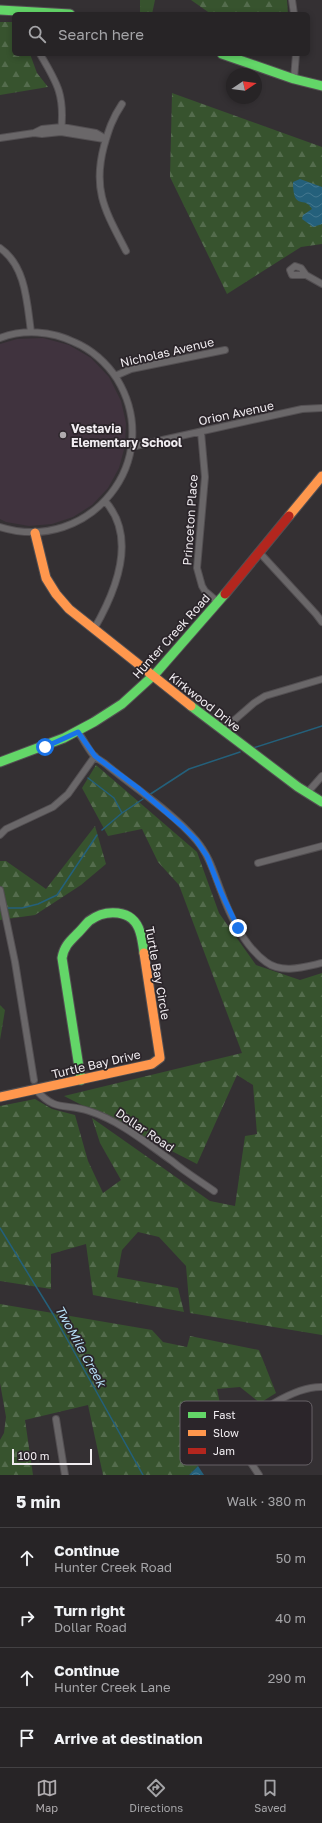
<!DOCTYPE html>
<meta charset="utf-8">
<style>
body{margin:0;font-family:"Golos Text",sans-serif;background:#333032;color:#f1f3f6}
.compass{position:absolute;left:226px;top:68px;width:36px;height:36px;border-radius:50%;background:#272426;box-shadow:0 2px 6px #0003;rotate:77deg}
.scale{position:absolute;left:12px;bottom:10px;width:80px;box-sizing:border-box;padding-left:4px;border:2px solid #f1edf1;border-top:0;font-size:11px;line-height:14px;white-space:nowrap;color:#f1edf1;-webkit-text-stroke:3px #2b252a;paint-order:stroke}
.stop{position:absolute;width:12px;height:12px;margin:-9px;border:3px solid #1a73e8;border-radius:50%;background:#fff}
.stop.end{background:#1a73e8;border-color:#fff;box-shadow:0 1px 4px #0008}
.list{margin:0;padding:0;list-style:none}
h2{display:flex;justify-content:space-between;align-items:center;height:52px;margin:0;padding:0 16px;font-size:17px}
h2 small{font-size:13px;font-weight:400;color:#a4a4a7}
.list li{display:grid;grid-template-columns:26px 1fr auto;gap:12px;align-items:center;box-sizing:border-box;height:60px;padding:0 16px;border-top:1px solid #434143}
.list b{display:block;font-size:15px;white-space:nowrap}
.list p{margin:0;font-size:13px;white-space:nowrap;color:#a4a4a7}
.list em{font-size:13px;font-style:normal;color:#a4a4a7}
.icon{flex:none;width:22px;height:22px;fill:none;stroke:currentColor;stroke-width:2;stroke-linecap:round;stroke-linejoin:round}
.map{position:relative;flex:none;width:322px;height:1475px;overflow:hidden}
.search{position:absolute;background:#272426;box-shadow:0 2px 6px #0003;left:12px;right:12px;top:12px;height:44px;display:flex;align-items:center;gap:10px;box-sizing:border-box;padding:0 14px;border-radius:6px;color:#a4a4a7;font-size:15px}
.sheet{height:292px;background:#272426}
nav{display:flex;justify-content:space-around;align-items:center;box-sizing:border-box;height:56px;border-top:1px solid #434143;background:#272426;font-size:11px;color:#a4a4a7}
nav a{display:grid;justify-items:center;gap:2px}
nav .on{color:#afabae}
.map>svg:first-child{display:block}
</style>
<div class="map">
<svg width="322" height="1475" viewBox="0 0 322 1475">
<defs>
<pattern id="forest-firs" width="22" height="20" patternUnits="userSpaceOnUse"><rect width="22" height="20" fill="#37532e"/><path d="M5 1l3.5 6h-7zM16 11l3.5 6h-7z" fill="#546c4d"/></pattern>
<pattern id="water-waves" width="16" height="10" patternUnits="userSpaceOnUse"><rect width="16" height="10" fill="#24607b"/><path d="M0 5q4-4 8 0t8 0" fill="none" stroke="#44778e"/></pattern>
</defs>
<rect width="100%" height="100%" fill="#343033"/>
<path fill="#40333e" d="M43 338 69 345 91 358 109 377 121 401 126 423 125 446 119 468 108 488 92 505 73 517 52 524 29 526 6 522 0 519V344L17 339Z"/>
<path fill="url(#forest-firs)" d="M140 0H155L152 14 140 12Z
M191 0H287L288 14H211Z
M0 22H14V54H30L37 73 48 87 0 95Z
M172 93 322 147V244L301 247 227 294 170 177Z
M96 765 197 852 219 913 256 965 300 980 322 973V1335L190 1313 186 1266 159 1237 138 1232 122 1250 117 1277 178 1288 184 1312 93 1295 86 1244 51 1254V1289L0 1281V1106L35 1099 52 1109 75 1115 88 1161 103 1193 121 1180 100 1143 92 1118 210 1201 235 1206 245 1136 257 1134 253 1085 237 1075 197 1164 64 1096 242 1053 179 885 158 862 142 829 108 836 82 788Z
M95 826 106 864 81 885 35 915 0 920V861H6L46 889Z
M0 1005 5 1010 0 1040Z
M0 1304 152 1330 163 1342 187 1347 190 1336 259 1350 276 1393 260 1403 240 1387 217 1389 226 1433 205 1439 198 1428 182 1440 198 1466 189 1475H103L88 1405 25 1420 33 1475H0V1440L4 1433 6 1417 0 1383Z"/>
<path fill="url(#water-waves)" d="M300 179 322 187V224L313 227 302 219 303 215 312 209C305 195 293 212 293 182Z
M198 1466 204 1475H189Z"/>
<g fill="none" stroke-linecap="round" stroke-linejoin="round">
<path stroke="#24607b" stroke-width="1.5" d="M253 748 322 726
M88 778 114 798 122 813
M149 795 189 769 240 752
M102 830 122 813 143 799
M5 908H22L38 904 57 895 97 835
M0 910 1 909
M0 1228 53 1314 143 1475"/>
<g stroke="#534f52" stroke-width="8">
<path id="street" d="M292 0 294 14
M40 54C58 84 65 96 61 132
M294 79 296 54
M122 104C112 119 109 129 104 146 92 191 106 212 126 251
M34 133 42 134 61 132 104 139
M0 138 34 133 42 129 62 127 96 133 106 139
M0 248C26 266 27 303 31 332
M295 266 301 268 306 275H292L290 270Z
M306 275 322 284
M0 338C24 329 51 331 74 342 91 349 107 363 117 379 166 460 90 555 0 527
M115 376 131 369 225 350
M201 432 205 477 197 568 202 586 205 591 218 602
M131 447 302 409 322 408
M259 552 316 614 322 622
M94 629C116 591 138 538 105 501
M223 730 254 703 265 696 322 679
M78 732C84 740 89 751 95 757 99 760 104 762 108 766 137 790 171 811 196 840 209 855 214 873 221 891 230 916 244 946 266 962 282 974 304 967 322 963
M307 793 322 776
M0 835 6 829 53 807 68 794 95 756
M258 863 322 846
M0 890 15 962 34 1080
M37 1091C56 1112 65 1103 89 1111 120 1121 145 1142 172 1161 185 1172 200 1181 214 1191
M56 1419 65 1475
M259 1475 231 1433C254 1415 293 1386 322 1387"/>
</g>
<g stroke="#534f52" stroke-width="11">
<path id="fast" d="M0 10 70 14
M222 54 294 79 322 86
M191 706 298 787 322 802
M0 762 64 738 94 722 122 704 156 673 225 594
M81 1080 62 958C64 946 70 941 78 933 82 929 85 925 89 921 105 909 133 908 140 932 142 938 143 946 144 953"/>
</g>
<g stroke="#534f52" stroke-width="11">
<path id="slow" d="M289 516 322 476
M35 533 46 578 56 594 69 609 191 706
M0 1097 152 1064 160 1058 144 953"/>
</g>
<g stroke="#534f52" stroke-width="11">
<path id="jam" d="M225 594 289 516"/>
</g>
<use href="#street" stroke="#6a6769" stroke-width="6"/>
<use href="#fast" stroke="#63d668" stroke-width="9"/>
<use href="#slow" stroke="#ff974d" stroke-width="9"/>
<use href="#jam" stroke="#b3261e" stroke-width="9"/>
</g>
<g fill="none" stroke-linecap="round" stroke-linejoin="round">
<path stroke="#1a73e8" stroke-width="5" d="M45 747 78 732 95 756 138 788 182 826 196 840 207 856 221 892 238 928"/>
</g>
<circle fill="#afabae" stroke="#2b252a" stroke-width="1.5" cx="63" cy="435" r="4"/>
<g text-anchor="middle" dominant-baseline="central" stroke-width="3.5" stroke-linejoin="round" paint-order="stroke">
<g font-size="12" fill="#f1edf1" stroke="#2b252a">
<text transform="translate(167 352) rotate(-13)">Nicholas Avenue</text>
<text transform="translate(236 413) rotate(-12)">Orion Avenue</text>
<text transform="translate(190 520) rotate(-86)">Princeton Place</text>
<text transform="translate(171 636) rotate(-48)">Hunter Creek Road</text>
<text transform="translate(205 702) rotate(38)">Kirkwood Drive</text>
<text transform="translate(158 973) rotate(80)">Turtle Bay Circle</text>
<text transform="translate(96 1064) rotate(-13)">Turtle Bay Drive</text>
<text transform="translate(145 1130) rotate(34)">Dollar Road</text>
</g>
<g font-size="12" font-weight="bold" fill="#f1edf1" stroke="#2b252a" text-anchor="start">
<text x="71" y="428">Vestavia<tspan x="71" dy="14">Elementary School</tspan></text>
</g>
<g font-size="13" font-style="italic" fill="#b3dcf2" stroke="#2b252a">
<text transform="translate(81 1346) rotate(61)">TwoMile Creek</text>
</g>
</g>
<rect x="180" y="1401" width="132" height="64" rx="6" fill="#2b252a" stroke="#666166" stroke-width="1"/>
<rect x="188" y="1412" width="18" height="6" fill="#63d668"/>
<rect x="188" y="1430" width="18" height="6" fill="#ff974d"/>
<rect x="188" y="1448" width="18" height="6" fill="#b3261e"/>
<g font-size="11" fill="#f1edf1">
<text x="213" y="1419">Fast</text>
<text x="213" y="1437">Slow</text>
<text x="213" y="1455">Jam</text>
</g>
</svg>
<svg class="compass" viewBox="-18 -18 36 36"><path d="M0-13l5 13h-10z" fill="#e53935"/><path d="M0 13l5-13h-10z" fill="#a4a4a7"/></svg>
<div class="scale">100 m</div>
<div class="stop" style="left:45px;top:747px"></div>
<div class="stop end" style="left:238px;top:928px"></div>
<div class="search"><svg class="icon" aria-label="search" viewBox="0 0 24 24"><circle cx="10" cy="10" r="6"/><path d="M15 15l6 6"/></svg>Search here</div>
</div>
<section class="sheet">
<h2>5 min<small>Walk · 380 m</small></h2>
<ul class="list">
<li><svg class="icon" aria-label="ahead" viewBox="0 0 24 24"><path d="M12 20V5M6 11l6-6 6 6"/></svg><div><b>Continue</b><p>Hunter Creek Road</p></div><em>50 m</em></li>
<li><svg class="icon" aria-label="right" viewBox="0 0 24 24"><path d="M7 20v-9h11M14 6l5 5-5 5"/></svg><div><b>Turn right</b><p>Dollar Road</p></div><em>40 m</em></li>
<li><svg class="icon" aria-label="ahead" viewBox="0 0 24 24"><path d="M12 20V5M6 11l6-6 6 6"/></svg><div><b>Continue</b><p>Hunter Creek Lane</p></div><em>290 m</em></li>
<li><svg class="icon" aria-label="arrive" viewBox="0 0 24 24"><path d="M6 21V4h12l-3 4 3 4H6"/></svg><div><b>Arrive at destination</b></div></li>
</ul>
</section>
<nav>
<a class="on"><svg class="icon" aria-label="map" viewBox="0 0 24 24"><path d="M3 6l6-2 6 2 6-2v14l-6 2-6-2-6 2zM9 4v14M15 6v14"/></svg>Map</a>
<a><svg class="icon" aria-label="directions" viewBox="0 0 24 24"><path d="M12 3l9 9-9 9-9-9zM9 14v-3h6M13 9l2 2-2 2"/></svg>Directions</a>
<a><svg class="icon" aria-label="saved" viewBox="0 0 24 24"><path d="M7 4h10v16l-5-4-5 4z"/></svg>Saved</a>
</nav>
